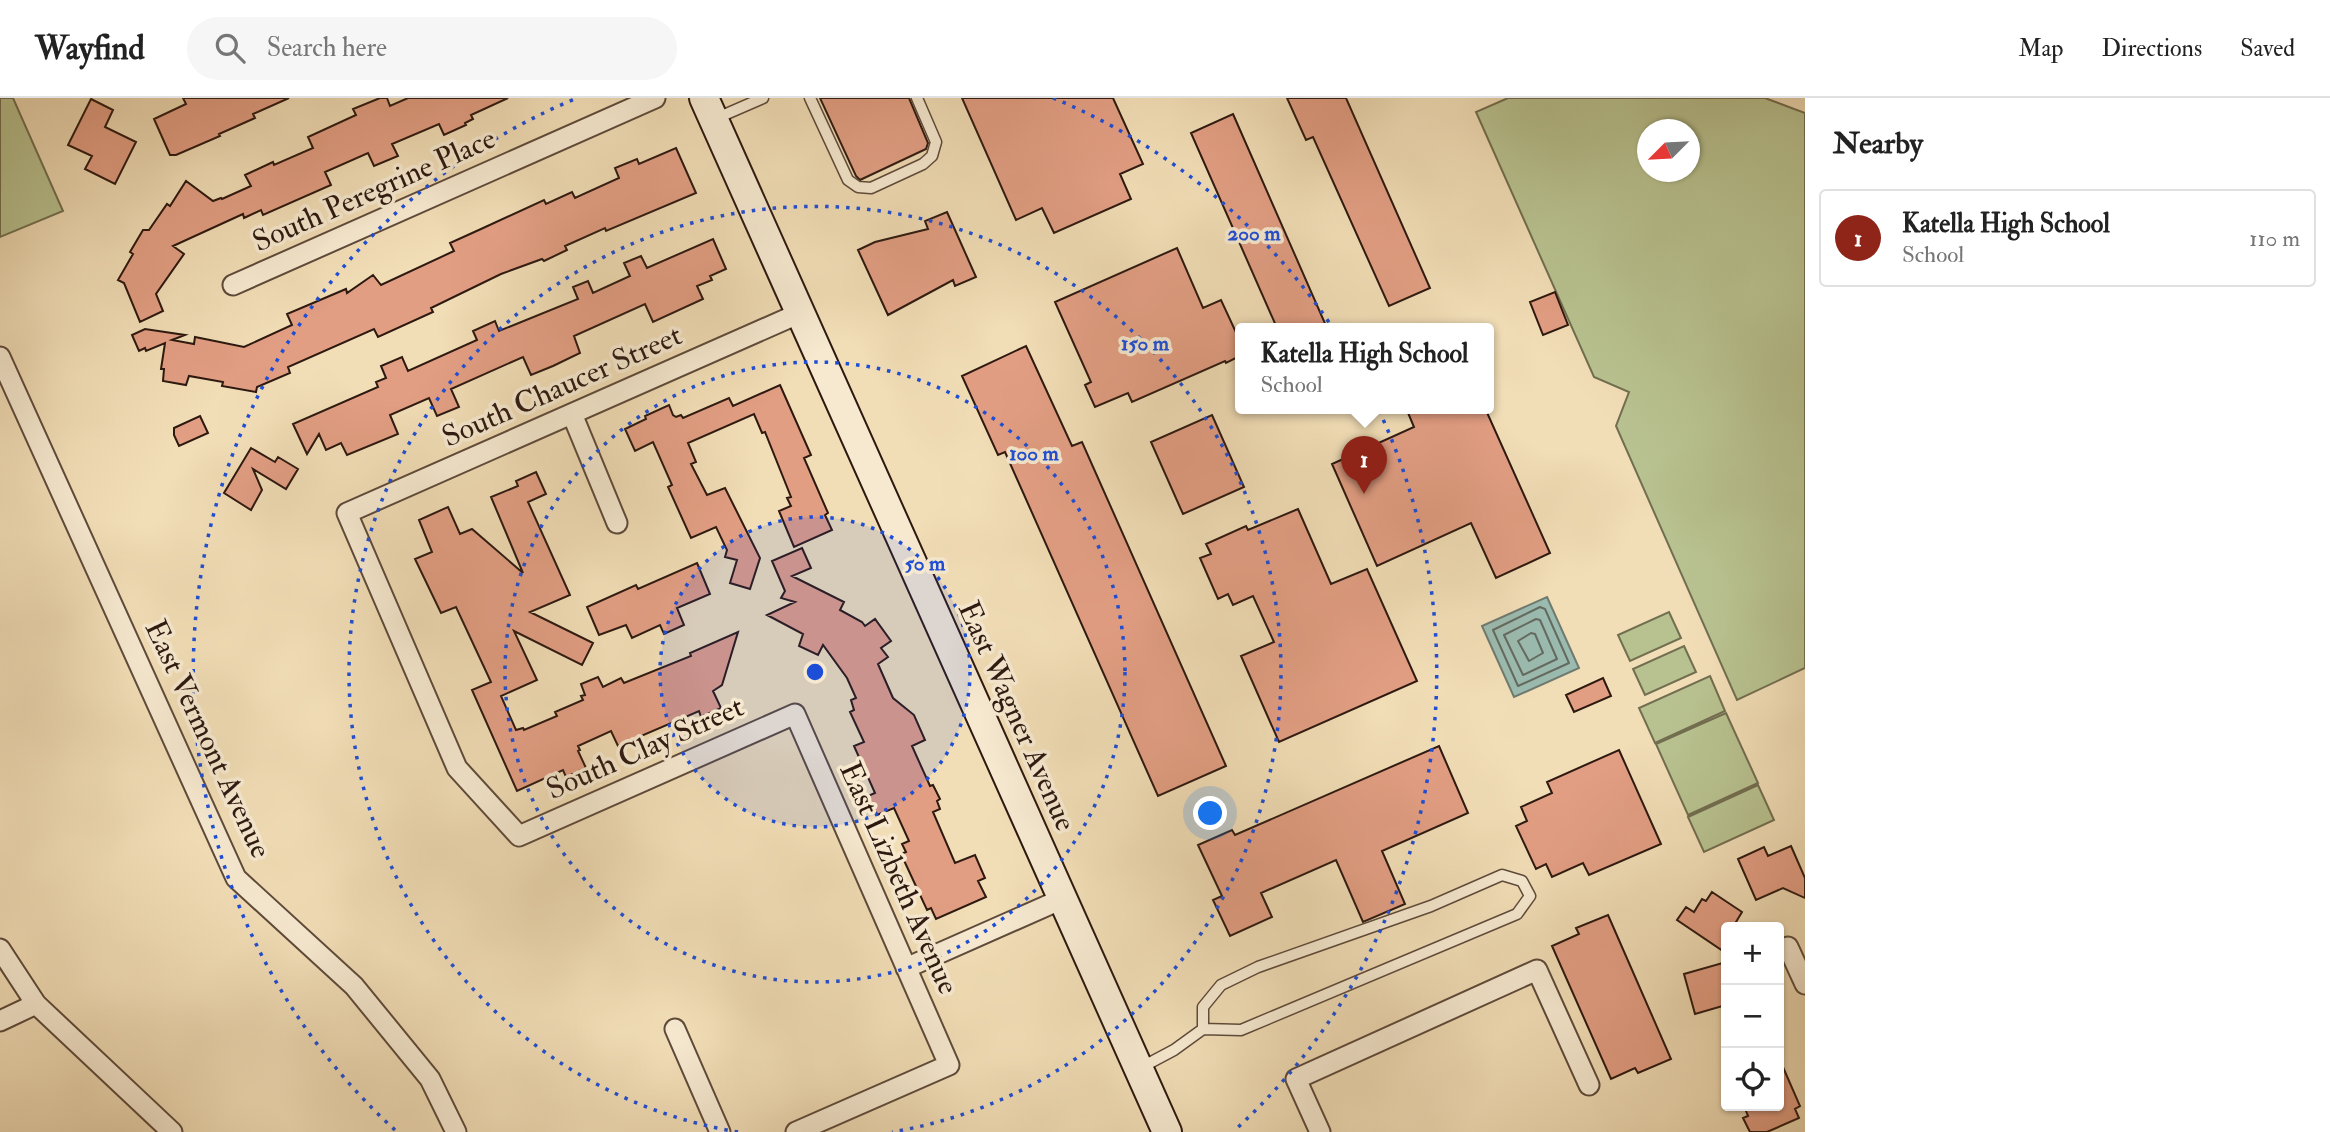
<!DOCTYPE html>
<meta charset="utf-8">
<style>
body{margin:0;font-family:"IM FELL Double Pica",serif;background:#f6f6f6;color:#222}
.controls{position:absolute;right:21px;bottom:21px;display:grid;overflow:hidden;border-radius:7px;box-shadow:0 2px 5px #0004}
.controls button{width:63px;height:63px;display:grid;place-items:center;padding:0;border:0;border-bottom:2px solid #e0e0e0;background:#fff;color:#222;font:35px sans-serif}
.compass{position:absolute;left:1637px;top:21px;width:63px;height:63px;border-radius:50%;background:#fff;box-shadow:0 2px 5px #0004;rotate:246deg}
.you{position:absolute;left:1211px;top:716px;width:24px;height:24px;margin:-18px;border:5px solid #fff;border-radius:50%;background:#1a73e8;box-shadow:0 0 0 10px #1a73e833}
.badge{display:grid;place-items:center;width:46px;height:46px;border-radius:50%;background:#8f2418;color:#fff;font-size:23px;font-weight:700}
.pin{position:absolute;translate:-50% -58px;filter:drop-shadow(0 2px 4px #0008)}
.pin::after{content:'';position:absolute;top:37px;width:24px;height:21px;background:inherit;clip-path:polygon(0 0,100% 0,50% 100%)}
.popup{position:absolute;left:1235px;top:225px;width:259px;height:91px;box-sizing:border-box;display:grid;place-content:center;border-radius:7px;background:#fff;filter:drop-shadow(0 2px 5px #0005);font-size:23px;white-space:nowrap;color:#767676}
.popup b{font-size:26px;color:#222}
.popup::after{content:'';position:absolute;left:50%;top:100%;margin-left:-14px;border:14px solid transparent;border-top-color:#fff}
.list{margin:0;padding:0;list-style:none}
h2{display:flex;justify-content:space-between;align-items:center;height:91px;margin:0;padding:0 28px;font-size:30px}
h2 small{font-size:23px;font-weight:400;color:#767676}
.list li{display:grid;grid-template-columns:46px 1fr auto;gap:21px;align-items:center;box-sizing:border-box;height:98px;margin:0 14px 14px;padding:0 14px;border:2px solid #e0e0e0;border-radius:7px}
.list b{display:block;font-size:26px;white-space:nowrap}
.list p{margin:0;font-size:23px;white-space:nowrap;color:#767676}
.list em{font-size:23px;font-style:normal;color:#767676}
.icon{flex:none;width:38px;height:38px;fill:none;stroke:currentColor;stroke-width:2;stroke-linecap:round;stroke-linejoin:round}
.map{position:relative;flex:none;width:1805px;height:1034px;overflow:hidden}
header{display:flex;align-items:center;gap:42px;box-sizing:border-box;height:98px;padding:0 35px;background:#fff;border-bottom:2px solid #e0e0e0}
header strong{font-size:33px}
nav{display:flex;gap:38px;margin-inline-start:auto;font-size:24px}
.search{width:490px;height:63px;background:#f6f6f6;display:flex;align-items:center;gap:18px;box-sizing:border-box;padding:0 24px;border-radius:38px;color:#767676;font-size:26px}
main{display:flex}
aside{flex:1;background:#fff}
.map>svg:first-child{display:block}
</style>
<header>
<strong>Wayfind</strong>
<div class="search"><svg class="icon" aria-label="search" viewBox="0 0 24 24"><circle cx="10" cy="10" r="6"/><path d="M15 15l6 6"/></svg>Search here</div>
<nav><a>Map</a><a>Directions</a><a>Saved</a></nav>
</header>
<main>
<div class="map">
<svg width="1805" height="1034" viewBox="0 0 1805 1034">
<rect width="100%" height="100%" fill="#f1ddb6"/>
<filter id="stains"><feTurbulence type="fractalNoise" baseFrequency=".00286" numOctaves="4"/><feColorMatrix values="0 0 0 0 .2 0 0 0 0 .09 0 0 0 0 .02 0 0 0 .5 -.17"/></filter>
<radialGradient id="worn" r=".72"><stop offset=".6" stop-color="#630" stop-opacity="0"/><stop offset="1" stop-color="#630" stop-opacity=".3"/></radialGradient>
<path fill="#b8c290" stroke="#726e50" stroke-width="2" fill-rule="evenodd" d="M0 0H13L63 113 0 139Z
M1508 0H1765L1805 15V570L1737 602 1616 328 1629 294 1594 279 1476 14ZM1647 32H1689V74H1647Z
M1669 514 1681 540 1630 563 1618 537Z
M1684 548 1696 574 1645 597 1633 571Z
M1710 578 1725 613 1655 645 1639 610Z
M1726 615 1758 685 1688 717 1656 646Z
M1758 687 1774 722 1704 754 1688 719Z"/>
<path fill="#9bbbb0" stroke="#6f7a70" stroke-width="2" d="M1547 499 1579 570 1514 599 1482 528Z"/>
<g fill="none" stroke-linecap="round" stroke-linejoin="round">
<path stroke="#646a60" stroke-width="2" d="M1540 509 1545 511 1569 565 1518 588 1493 532Z
M1536 521 1540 522 1557 561 1523 577 1504 537Z
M1531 535 1535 536 1543 555 1529 563 1518 543Z"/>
</g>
<path fill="#e29e83" stroke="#2d1910" stroke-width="2" d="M183 0H289L253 16 255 20 219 36 220 38 176 57H170L154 21 186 6Z
M380 0H387L390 8 408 0H508L471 17 473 21 465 25 466 27 444 37 439 26 392 46 398 58 374 68 368 55 325 74 331 87 263 117 261 112 244 120 243 116 173 148 184 156 156 196 163 213 140 224 124 185 118 182 133 156 130 154 143 132H149L167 106 170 108 186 83 213 103 221 100 222 101 251 88 245 77 273 64 274 67 313 50 308 39 356 17 353 11Z
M820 0H909L928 45 926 51 860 82 856 78Z
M962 0H1113L1143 66 1120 76 1131 101 1054 135 1042 110 1016 122Z
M1287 0H1346L1430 190 1389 208 1313 39 1306 42Z
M91 1 113 12 105 29 136 44 115 86 85 71 92 58 68 47Z
M1233 16 1327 230H1277L1191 35Z
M676 50 696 95 606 133 605 130 565 148 567 152 544 163 542 161 501 176 431 210 433 214 378 239 374 231 288 269 290 275 257 289 256 294 222 288 223 284 189 278 186 287 163 283 164 271H161L165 245 146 253 145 250 139 253 132 237 145 231 185 237 172 242 194 246 195 239 244 249 292 227 287 216 346 191 347 195 373 177 381 187 454 153 450 145 481 131 544 102 546 106 572 94 575 100 619 80 615 70 637 61 639 66Z
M947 114 976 179 955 188 953 182 888 217 858 152 875 144 928 131 925 123Z
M713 141 726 171 710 178 712 182 697 188 703 201 653 224 645 206 574 238 580 255 553 268 531 277 523 259 451 291 459 309 437 318 429 300 390 317 398 336 347 357 341 345 326 352 319 336 307 356 293 326 378 289 376 284 386 280 381 268 402 259 408 273 477 242 473 233 495 223 499 233 578 201 573 189 588 183 593 195 630 178 624 165 641 158 647 170Z
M1177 150 1203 210 1221 202 1240 243V258L1226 265 1225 263 1132 304 1128 295 1095 309 1085 287 1091 284 1055 204Z
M1555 194 1568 227 1543 237 1530 204Z
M1026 248 1072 348 1082 344 1226 668 1158 698 1005 354 998 357 962 278Z
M780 287 811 357 804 360 828 415 825 417 832 432 794 449 779 413 791 408 787 400 791 399 765 334 762 335 754 316 688 345 696 364 691 366 707 397 725 390 760 460 750 491 730 485 737 462 725 459 727 452 716 429 691 440 668 389 672 387 653 344 635 353 625 331 646 321 645 318 669 307 673 317 676 319 681 317 683 320 729 300 733 308Z
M1406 310H1485L1550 455 1496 480 1471 425 1377 468 1332 366 1414 329Z
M1212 317 1244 389 1183 416 1151 344Z
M200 318 208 335 179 348 174 337V330Z
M251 350 275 364 278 359 298 371 286 391 253 371 262 392 251 412 224 395Z
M536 374 546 396 528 404 570 497 530 514 593 545 582 567 514 533 537 582 501 598 516 632 523 630 524 632 557 618 555 614 583 602 581 598 585 597 581 586 598 579 603 589 621 580 624 585 691 558 690 555 738 534 722 587 713 593 721 610 701 619 699 613 618 648 611 633 578 648 580 652 578 653 586 670 566 679 563 672 517 693 472 592 491 584 456 509 441 515 415 461 432 454 419 422 448 409 460 436 472 431 523 475 491 399 518 388 516 383Z
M1298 411 1331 486 1367 471 1417 583 1279 644 1241 558 1274 544 1253 498 1233 507 1228 496 1218 501 1200 460 1211 456 1206 446 1246 428 1248 432Z
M802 450 811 470 792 478 844 504 840 512 862 524 865 528 875 521 891 543 881 550 888 559 878 566 893 600 914 617 925 642 912 648 930 688 933 687 940 701 937 703 940 711 933 714 955 765 975 757 985 780 978 783 986 799 936 821 931 810 927 812 901 756 906 754 902 746 909 743 894 710 877 717 868 698 875 695 854 648 864 644 850 614 854 612 851 602 856 600 847 580 823 547 818 557 799 548 803 536 767 517 795 504 781 500 785 493 772 463Z
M697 465 710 496 677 510 684 527 664 536 660 527 632 540 626 527 599 537 587 509 636 487 638 491Z
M1603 580 1611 598 1574 614 1566 597Z
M1439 648 1468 715 1382 753 1405 806 1363 824 1336 762 1261 795 1272 819 1230 838 1213 802 1222 798 1198 747 1232 732 1235 737Z
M1619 652 1661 746 1589 777 1583 765 1552 779 1546 766 1536 771 1516 728 1527 723 1521 709 1552 695 1547 684Z
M1791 748 1805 780V800L1783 790 1756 802 1738 761 1764 749 1768 758Z
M1712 794 1742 814 1733 829H1726V855L1677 822 1686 809 1694 814 1702 801 1706 803Z
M1608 817 1671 961 1638 975 1635 970 1611 981 1552 848 1579 836 1576 830Z
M1726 864V907L1695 916 1684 876Z
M1779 960 1800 1008 1795 1011 1799 1020 1767 1034H1750L1743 1020 1748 1018 1744 1008H1779Z"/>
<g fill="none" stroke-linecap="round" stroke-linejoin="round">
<g stroke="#5e4a3a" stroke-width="13">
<path id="lane" d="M810 0 848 82 858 89 871 90 923 66 932 58 936 44 917 0
M717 20 763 0
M1502 777 1522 783 1530 798 1517 816 1241 932 1203 931V909L1221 887 1258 869 1431 808Z
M1142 969 1174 952 1203 931"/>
</g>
<g stroke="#5e4a3a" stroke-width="23">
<path id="street" d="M233 187 655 0
M0 259 236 780 354 888 430 981 456 1034
M572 316 617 425
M1788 849 1805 886
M0 851 36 906 172 1034
M906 870 1062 801
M0 923 36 906
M675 931 720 1034
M796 1034 949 967 795 616 519 738 457 670 347 415 800 215
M1320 1034 1296 981 1537 872 1589 987"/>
</g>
<g stroke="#2d1910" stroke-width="32">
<path id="secondary" d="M704 0 1167 1034"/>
</g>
<use href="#lane" stroke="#f6e9d0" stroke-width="10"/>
<use href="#street" stroke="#f6e9d0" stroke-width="19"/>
<use href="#secondary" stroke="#f6e9d0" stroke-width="28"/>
</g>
<circle cx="815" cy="574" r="155" fill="#1d4ed8" fill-opacity=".12"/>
<g fill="none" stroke="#1d4ed8" stroke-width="3.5" stroke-dasharray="3.5 7">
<circle cx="815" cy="574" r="155"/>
<circle cx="815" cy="574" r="310"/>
<path d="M738 1034A466 466 0 1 1 892 1034"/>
<path d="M395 1032A621 621 0 0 1 577 0M1053 0A621 621 0 0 1 1235 1032"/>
</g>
<g text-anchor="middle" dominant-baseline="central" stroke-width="7" stroke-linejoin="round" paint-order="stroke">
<g font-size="30" fill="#2d1910" stroke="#f6e9d0">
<text transform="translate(374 92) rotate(-24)">South Peregrine Place</text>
<text transform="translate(562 288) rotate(-24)">South Chaucer Street</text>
<text transform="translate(1017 618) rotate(66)">East Wagner Avenue</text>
<text transform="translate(208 641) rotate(65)">East Vermont Avenue</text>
<text transform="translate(645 650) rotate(-24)">South Clay Street</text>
<text transform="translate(899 780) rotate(66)">East Lizbeth Avenue</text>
</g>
</g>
<circle cx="815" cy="574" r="10" fill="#1d4ed8" stroke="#f6e9d0" stroke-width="3.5"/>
<g font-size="21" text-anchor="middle" font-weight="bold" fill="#1d4ed8" stroke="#f6e9d0" stroke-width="7" stroke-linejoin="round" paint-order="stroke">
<text x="1254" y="142">200 m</text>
<text x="1145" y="252">150 m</text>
<text x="1034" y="362">100 m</text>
<text x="925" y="472">50 m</text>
</g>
<rect width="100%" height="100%" filter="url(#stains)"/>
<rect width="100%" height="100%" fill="url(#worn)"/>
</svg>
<div class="controls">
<button>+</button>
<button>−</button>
<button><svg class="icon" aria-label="locate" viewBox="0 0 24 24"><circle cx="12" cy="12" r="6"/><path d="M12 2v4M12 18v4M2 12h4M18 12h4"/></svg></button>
</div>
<svg class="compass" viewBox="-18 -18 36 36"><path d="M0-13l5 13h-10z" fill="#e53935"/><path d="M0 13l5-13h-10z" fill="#767676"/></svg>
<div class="you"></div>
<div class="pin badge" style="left:1364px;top:396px">1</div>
<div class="popup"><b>Katella High School</b>School</div>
</div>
<aside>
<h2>Nearby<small></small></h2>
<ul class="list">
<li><span class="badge">1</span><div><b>Katella High School</b><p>School</p></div><em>110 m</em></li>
</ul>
</aside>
</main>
